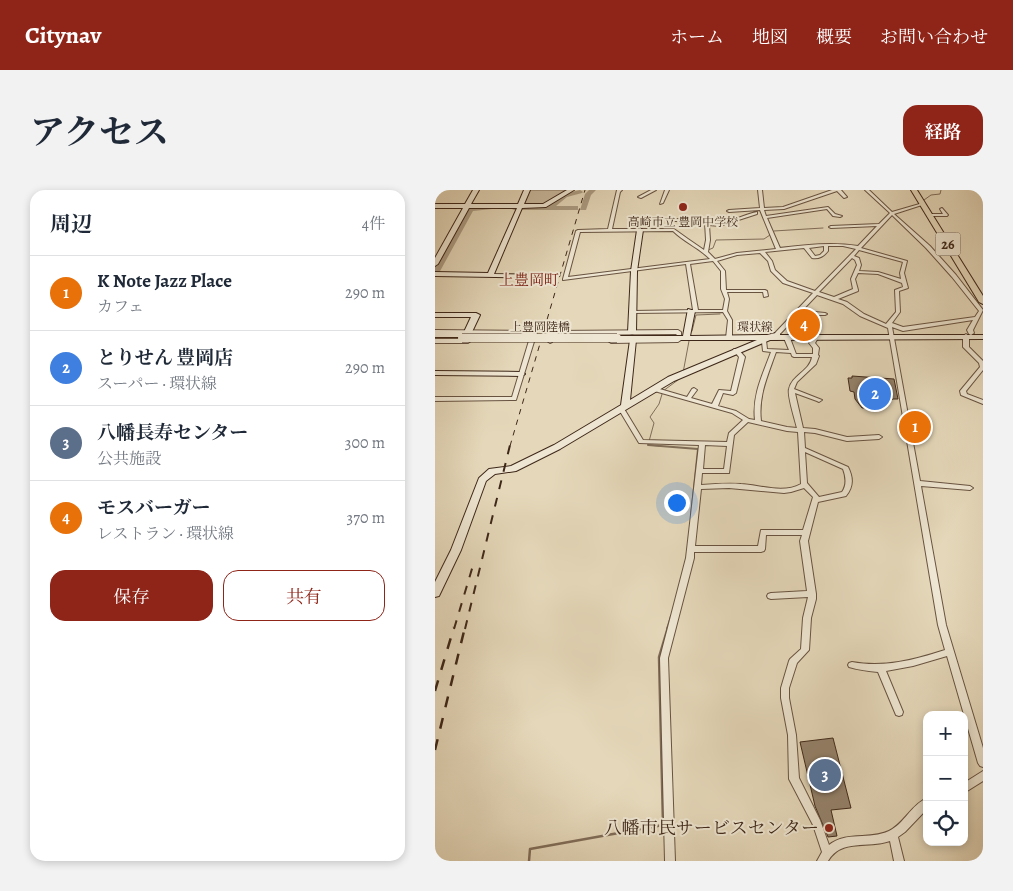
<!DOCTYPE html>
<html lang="ja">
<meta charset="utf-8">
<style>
body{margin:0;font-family:Alegreya,"Noto Serif JP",serif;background:#f2f2f3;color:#1f2937}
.controls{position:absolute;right:15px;bottom:15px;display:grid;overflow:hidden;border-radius:10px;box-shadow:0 2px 8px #0003}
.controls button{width:45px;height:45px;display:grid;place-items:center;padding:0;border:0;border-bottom:1px solid #e0e1e3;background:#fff;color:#1f2937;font:25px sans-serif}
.you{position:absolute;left:241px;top:312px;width:18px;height:18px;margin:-12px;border:4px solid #fff;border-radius:50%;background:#1a73e8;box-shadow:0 0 0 8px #1a73e833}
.badge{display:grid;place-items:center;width:32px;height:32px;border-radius:50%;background:#8f2418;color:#fff;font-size:16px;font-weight:700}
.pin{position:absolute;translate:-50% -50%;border:2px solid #fff;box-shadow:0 1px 5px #0006}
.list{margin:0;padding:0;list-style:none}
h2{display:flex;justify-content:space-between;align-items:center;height:65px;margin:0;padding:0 20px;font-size:21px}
h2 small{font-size:16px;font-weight:400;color:#747a83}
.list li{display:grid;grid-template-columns:32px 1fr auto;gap:15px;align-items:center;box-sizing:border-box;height:75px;padding:0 20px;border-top:1px solid #e0e1e3}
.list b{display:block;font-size:19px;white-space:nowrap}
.list p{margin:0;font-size:16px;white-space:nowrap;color:#747a83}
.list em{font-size:16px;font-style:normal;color:#747a83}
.actions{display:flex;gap:10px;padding:15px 20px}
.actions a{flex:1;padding:11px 0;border:1px solid #8f2418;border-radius:15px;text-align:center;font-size:18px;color:#8f2418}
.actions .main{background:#8f2418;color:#fff}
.icon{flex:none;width:28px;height:28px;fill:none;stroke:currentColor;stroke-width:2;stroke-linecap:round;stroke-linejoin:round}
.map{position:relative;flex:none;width:548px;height:671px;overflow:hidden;border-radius:15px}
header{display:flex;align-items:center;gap:30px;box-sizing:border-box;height:70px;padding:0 25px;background:#8f2418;color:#fff}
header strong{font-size:24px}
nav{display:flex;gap:28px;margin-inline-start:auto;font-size:18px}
.intro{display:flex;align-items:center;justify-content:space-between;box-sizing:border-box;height:120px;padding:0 30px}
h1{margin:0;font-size:35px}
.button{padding:12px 22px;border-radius:15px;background:#8f2418;color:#fff;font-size:18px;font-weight:700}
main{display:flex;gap:30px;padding:0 30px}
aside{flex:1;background:#fff;border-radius:15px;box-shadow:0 2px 8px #0003}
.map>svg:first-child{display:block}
</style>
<header>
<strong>Citynav</strong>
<nav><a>ホーム</a><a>地図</a><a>概要</a><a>お問い合わせ</a></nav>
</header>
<div class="intro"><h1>アクセス</h1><a class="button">経路</a></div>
<main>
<aside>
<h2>周辺<small>4件</small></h2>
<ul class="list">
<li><span class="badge" style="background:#e8710a">1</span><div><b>K Note Jazz Place</b><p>カフェ</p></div><em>290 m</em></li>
<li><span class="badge" style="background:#3f7fe0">2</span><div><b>とりせん 豊岡店</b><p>スーパー · 環状線</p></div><em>290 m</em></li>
<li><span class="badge" style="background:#5c6f8a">3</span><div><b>八幡長寿センター</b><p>公共施設</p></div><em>300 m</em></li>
<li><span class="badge" style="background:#e8710a">4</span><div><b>モスバーガー</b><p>レストラン · 環状線</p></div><em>370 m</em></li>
</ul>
<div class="actions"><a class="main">保存</a><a>共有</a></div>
</aside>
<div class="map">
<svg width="548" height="671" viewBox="0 0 548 671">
<rect width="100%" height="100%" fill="#e5d8ba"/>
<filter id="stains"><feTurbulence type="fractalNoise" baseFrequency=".004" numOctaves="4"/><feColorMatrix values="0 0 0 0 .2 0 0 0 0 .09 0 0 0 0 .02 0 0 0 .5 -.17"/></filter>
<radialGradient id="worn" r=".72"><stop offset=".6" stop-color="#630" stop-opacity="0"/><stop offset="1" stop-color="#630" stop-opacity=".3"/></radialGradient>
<path fill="#c9ba9f" stroke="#84705c" d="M95 0H132L111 14H89Z"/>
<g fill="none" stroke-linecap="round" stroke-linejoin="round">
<path stroke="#806d59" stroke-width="1" d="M489 10 496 5 505 4 506 0
M339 41 388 38
M273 60 278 58 281 50 329 49 335 45
M257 141 261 125 285 124
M248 183 254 151
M224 256 213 255 219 233 215 227 224 214 228 201 247 187"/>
<path stroke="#806d59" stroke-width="2" d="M213 255 263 259 256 326
M232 439 236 426"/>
<path stroke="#806d59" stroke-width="2.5" d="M94 671 95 659 228 635 224 467 233 437"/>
<path fill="#ac9c83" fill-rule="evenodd" d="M145 0 148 2 147 3 132 7 121 16H143V20H79L75 18 79 16H112L128 4Z
M154 0H161L156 5 151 20H145L150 4Z
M54 15 58 17 57 19 38 21 4 83 0 85V76L32 17Z"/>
</g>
<path fill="#95836d" stroke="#3e2719" d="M417 186 459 189 463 209H458L445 217 427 218 420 209 419 202 415 201 413 188H417Z
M398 548 416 618 396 620 402 646 393 647 380 616 365 552Z"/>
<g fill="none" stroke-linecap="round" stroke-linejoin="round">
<g stroke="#685341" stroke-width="2">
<path id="street" d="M182 0H187L185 2 177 39H239L253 49 269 60 271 50 270 32 240 31H239V29L272 30C283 40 308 24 322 22V24L285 36 274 35 275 50 273 62 280 69 302 63 341 59 325 20 294 22 292 21 294 20 325 18 323 0H327L329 18 348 17 397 0H406L412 7 409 8 402 1 349 19 329 20 331 26 393 17 400 24 407 26 405 27 398 26 392 19 332 28 345 58C371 55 396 52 423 56L442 36 396 38 394 37 396 36 444 34 455 23 430 0H434L457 22 488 13 490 14 459 24 495 56 521 85 548 120 538 140 539 143 536 145 534 144 532 140 538 130 468 141 457 137 485 291 535 296 538 298 535 300 486 296 511 435 548 558V577L545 576 543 573 512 466 478 476 451 481 468 522 467 525 464 526 461 525 443 482C433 481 424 480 414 477L413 475 414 473 417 472C449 478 479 470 510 460L503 435 453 138 425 126 408 114 382 105 344 145H340V143L378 103 348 93 336 81 333 71 325 63 302 65 282 71 290 81 291 100H330L332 101 333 106 329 107 328 102H292L294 109 292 121 297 130V148L294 150 291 148 293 130 288 122 198 123 196 122 198 121 258 120 251 74 128 90V89L141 41 143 40 173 39ZM457 25 491 58 517 87 544 121 540 127 468 137 457 133 465 122 464 101 473 98 469 83 472 71 426 58ZM238 41C249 52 264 58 275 69L133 87 145 42ZM389 56V61L385 65 380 66 374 58ZM393 56H408L421 59 380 101 352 91 340 80 337 71 330 62 369 58 377 68C385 69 389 66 393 61ZM424 60 468 72 465 83 466 89 443 82 424 81 426 75 424 68 419 66ZM417 68 420 70 422 75 416 89 418 99 399 107 384 102ZM278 71 286 81V99L290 109 288 120H263L255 74ZM423 83 443 84 467 93 468 97 460 100 461 122 451 134 429 124 412 112 403 109 423 101V100L420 89Z
M216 0H221L206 8 203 7Z
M230 0H234L228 13 225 14Z
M507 18 513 25 512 26H495L493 25 495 24H508L505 19Z
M380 122 390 123 392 124 390 125H383L381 127 384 144 381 146 378 144 377 127Z
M0 140 101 141 102 142 81 210 0 211V207H77L96 144H0Z
M243 140 246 142V145H242L241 144 120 145 117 152 115 153 112 151 115 143 118 141Z
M531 144 534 146V157L548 171V180L531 201 532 204 548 210V214L526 205 525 201 545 177 544 173 528 157V146Z
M246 146 249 148 243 152 176 153 173 151 176 149 242 148Z
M352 146 355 148 361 164H378V158L374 153 378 147 380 146 383 148 380 153 384 158 383 165 384 166 381 174 362 192 359 199 387 210 384 212 382 211 360 203 368 238 380 239 412 247 444 245 447 247 444 249 412 251 380 243 369 242 370 258 413 277C418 287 419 296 411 306L383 312 373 351 381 404V409L376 428 374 460 362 473 354 498V508L361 545 364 588 385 630 394 655C411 641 435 650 454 641 469 634 476 615 492 608V619L470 642 463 647 469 671H459L455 651C432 659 407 648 393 671H382L387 662 378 635 354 589 353 545 346 508V498L354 471 355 469 366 459 368 428 373 407 336 409 333 408 332 406 333 404 336 403 372 401 365 351 367 345H331L330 359 329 361 326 362H259V368L233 468 240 671H230L225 468 251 368 264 255 204 253 183 218 186 216 188 217 208 250 292 252 294 243 308 230 297 223 216 200 215 199 218 197 252 207 257 199 259 198 262 200 256 208 277 214 284 200 296 201 304 167 298 160 299 159H303L310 167 301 203 298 205 288 203 283 216 301 221 314 229 320 230C317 205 328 184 336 162L328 161 327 152 322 150 325 148 331 150 332 159 354 160 349 148ZM341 162 356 163 357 166 359 167H377C375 181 357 185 354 199 352 205 360 230 362 238L352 237 326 231C323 206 333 185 341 162ZM313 232 352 241 363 242 366 294C348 304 325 295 306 294 293 293 279 294 266 295L267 283H294L299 245ZM270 255 292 256 289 279H268ZM370 262 408 279C411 287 412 295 407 302L384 307 372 293ZM294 298 349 303 356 302 369 298 378 307 368 340H326L323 356H260L266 299Z
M0 149H33L36 151 33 153H0Z
M548 581V591L529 603V593Z"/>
</g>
<g stroke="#3e2719" stroke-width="2">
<path id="secondary" d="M38 0H44L36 14H83L89 0H95L89 14H108L132 0H139L111 17 87 18 59 84 114 85 116 86V88L0 86V82L53 83 82 18H34L3 74 0 76V68L28 18H0V14H30Z
M205 38 208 40 202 81 201 142 197 144 193 142 196 81 202 40Z
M253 119 260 121 255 146 332 145 345 142V145H548V149L335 150 239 191 125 259 81 281 60 284 51 291 26 360 4 406 0 407V392L16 360 44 288 54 279 76 276 119 255 186 215 195 150H179V146H248ZM201 150H322L233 187 195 210Z
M0 123H41L45 125 37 142 31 144V147H0V143H30L29 142 36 127H0Z
M0 181 86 182 90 184 86 186 0 185Z"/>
</g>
<g stroke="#3e2719" stroke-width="2">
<path id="primary" d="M476 0H482L548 106V114L544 112Z"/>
</g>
<use href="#street" fill="#eee6d2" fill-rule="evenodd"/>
<use href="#secondary" fill="#eee6d2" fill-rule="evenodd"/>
<use href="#primary" fill="#e5d8ba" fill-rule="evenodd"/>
<path stroke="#3e2719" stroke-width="1" stroke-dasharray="5.5 5.5" stroke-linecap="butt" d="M75 256 150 0"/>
<path stroke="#3e2719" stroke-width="2" stroke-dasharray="9 9" stroke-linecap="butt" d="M19 439 39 372
M30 439 75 255"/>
<path stroke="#3e2719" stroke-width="2.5" stroke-dasharray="11 11" stroke-linecap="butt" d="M0 501 19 437
M0 560 30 437"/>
<g stroke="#3e2719" stroke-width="9" stroke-linecap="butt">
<path id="secondary-bridge" d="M27 148H182"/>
</g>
<use href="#secondary-bridge" stroke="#eee6d2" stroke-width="8"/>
</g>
<g fill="#8f2418" stroke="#eee6d2" stroke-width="2">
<circle cx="248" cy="17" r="5"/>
<circle cx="394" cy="638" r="5"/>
</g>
<g text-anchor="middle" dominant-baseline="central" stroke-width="4" stroke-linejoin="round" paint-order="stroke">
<g font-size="12" fill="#3e2719" stroke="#eee6d2">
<text x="248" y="32">高崎市立 豊岡中学校</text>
</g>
<g font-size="12" fill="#3e2719" stroke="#eee6d2">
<text x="105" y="137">上豊岡陸橋</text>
<text x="320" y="137">環状線</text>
</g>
<rect fill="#eee6d2" stroke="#736050" stroke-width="1" x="500.5" y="42.5" width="25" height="23" rx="4"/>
<g font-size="14" font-weight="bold" fill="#3e2719">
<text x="513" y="54">26</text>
</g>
<g font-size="15" fill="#7a1f14" stroke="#eee6d2">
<text x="94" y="90">上豊岡町</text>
</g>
<g font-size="18" fill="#3e2719" stroke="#eee6d2" text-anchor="end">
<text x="384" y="638">八幡市民サービスセンター</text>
</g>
</g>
<rect width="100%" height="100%" filter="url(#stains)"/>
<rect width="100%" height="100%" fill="url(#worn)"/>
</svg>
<div class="controls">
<button>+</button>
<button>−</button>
<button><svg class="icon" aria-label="locate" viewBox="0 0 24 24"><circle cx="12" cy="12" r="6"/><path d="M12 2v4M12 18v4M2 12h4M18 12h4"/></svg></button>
</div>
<div class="you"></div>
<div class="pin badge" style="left:480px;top:237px;background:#e8710a">1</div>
<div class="pin badge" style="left:440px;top:204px;background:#3f7fe0">2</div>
<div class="pin badge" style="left:390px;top:585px;background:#5c6f8a">3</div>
<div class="pin badge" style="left:369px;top:135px;background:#e8710a">4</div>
</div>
</main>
